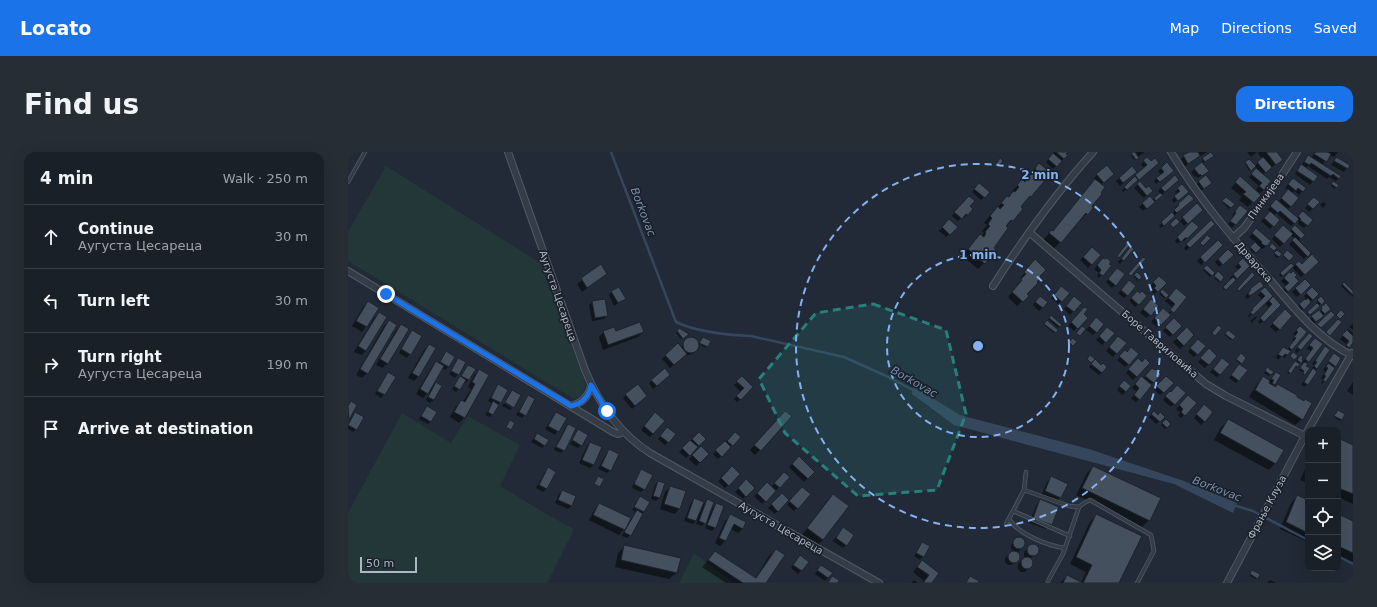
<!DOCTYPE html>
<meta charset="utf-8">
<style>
body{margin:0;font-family:"DejaVu Sans",sans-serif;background:#262d34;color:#f1f3f6}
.controls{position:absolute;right:12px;bottom:12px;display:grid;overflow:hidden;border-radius:8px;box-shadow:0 4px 16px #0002}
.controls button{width:36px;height:36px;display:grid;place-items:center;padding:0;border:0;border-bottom:1px solid #373e45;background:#192028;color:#f1f3f6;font:20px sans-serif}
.scale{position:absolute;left:12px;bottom:10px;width:57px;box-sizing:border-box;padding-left:4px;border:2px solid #afb7c4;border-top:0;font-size:11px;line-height:14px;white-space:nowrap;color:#afb7c4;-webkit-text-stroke:3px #1a212b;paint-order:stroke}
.stop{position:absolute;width:12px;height:12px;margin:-9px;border:3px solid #1a73e8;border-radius:50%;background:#fff}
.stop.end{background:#1a73e8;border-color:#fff;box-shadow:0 1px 4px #0008}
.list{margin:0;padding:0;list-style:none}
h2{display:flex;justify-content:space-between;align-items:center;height:52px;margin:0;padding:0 16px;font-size:17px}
h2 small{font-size:13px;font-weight:400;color:#9fa3a8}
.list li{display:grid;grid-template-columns:26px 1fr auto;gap:12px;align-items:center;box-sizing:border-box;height:64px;padding:0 16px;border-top:1px solid #373e45}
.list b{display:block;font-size:15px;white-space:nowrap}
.list p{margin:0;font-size:13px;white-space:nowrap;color:#9fa3a8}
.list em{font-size:13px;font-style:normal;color:#9fa3a8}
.icon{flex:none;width:22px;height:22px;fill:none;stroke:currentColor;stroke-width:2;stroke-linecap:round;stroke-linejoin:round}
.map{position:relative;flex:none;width:1005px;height:431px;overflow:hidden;border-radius:12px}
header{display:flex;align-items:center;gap:24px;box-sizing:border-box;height:56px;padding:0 20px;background:#1a73e8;color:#fff}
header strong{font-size:19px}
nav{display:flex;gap:22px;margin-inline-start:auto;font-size:14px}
.intro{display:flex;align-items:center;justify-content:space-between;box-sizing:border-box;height:96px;padding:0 24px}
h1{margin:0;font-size:28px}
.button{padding:10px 18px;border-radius:12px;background:#1a73e8;color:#fff;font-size:14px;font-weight:700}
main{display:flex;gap:24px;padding:0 24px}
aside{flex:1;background:#192028;border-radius:12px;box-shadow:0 4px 16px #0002}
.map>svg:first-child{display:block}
</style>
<header>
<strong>Locato</strong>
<nav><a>Map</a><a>Directions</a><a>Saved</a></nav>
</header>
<div class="intro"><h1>Find us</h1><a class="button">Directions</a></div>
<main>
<aside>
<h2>4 min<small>Walk · 250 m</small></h2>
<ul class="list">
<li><svg class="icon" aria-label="ahead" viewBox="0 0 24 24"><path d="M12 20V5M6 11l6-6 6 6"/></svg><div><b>Continue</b><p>Аугуста Цесареца</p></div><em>30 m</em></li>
<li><svg class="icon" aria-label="left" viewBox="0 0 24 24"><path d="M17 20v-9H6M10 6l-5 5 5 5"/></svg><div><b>Turn left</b></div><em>30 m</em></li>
<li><svg class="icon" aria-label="right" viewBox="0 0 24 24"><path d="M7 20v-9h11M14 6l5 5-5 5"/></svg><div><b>Turn right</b><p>Аугуста Цесареца</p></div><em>190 m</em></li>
<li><svg class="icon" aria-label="arrive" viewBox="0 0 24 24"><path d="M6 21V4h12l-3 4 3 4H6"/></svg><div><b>Arrive at destination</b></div></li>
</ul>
</aside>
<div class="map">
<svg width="1005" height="431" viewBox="0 0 1005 431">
<rect width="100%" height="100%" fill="#212a36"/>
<path fill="#243738" d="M38 14 192 111 238 232 234 243 226 247 0 109V80Z
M54 261 103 291 120 264 172 293 152 334 200 363 226 377 199 431H0V361Z
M346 401 386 431H331Z"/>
<path fill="#35465d" d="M565 234 612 263 741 297 836 329 889 351 885 361 826 332 606 273 564 242Z"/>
<path fill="#0007" d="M706 0H719L717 2 718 4 705 17 698 10Z
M784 0H797L786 8 783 3 785 1Z
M842 0H859L837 14 833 7Z
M899 0H907L908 1 903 5Z
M911 0H928L934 7 914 23 922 30 900 55 891 48 894 45 883 36 892 26 907 39 911 34 901 25 909 17 907 14 901 19 897 12 901 8 907 14 914 7 910 1Z
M967 0H990L986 5 981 3 974 13 991 26 988 29 981 25 979 27 960 14 957 16 969 24 962 33 947 22 957 8 960 5 963 7Z
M863 1V5L854 12 856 22 850 26 848 24 847 25 843 20 855 11 854 8Z
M988 6 1001 13 996 20 983 13Z
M799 7 807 14 775 40 774 38 796 16 793 12Z
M691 12 671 55 674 57 658 75 636 111 630 117 614 104 626 90 636 81 634 79 639 73 636 71 643 62 664 41 663 40 674 29 676 30 682 24 681 23Z
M784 16V23L772 34 768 29Z
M814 16 821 22 808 32 806 29 813 23 810 19Z
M749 23 762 25 752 33 742 55 744 56 732 69 731 68 706 97 695 88 703 79 704 80 748 28 746 26Z
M792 30 798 37 803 39 796 46 786 36Z
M851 30 863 31 853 39 848 33Z
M942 30 957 36 951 43 946 39 944 41 943 54 939 58 949 66 955 60 964 68 956 76 950 72 951 70 949 68 943 74 928 61 926 64 930 68 922 77 913 69 922 60 920 58 925 51 930 50 941 38 937 36Z
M827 31 795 59 791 55 802 45 805 48 813 42 810 39 813 36Z
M984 31 989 33 987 37 983 34Z
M834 33 836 42 826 51 824 48 829 43 827 40Z
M628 35 636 45 633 48 624 40Z
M841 44V50L813 76 811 74 829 57 827 56Z
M878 46 885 53 881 57 874 50Z
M966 46 970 50 961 60 957 56Z
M618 48 621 55 624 57 616 66 615 64 610 69 604 64Z
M975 50 978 52 975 56 972 53Z
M849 53 853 58 836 74 832 69Z
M889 57 898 59 884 76 880 72 886 64 884 63Z
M601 68 608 75 598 85 591 79Z
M863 70 865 72 838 99 836 96Z
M844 71 849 75 836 89 833 88 830 92 827 89Z
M935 74 942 80 947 75 956 83 950 89 962 101 956 107 941 92 947 87 943 83 932 95 924 87Z
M908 78 922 90 915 97 912 96 906 101 902 97 908 90 901 85Z
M870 89 873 93 853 113 849 109Z
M744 96 751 103 740 116 732 108Z
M785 97 772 112 770 110 780 99Z
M880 99 884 103 871 115 867 110Z
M929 99 932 102 929 106 926 103Z
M939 99 944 104 940 109 935 104Z
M755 107 754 123 751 126 749 124 751 121 746 117Z
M895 107 901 114 876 138 875 136 884 128 882 126 891 118 887 115Z
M951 110 954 113 969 110 953 125 944 115 933 125 931 123 943 113 945 115Z
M253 114 258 122 234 140 229 132Z
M683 114 678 142 679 144 669 154 660 145 670 134 669 133 674 127 672 126Z
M859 114 866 121 862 125 855 118Z
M766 120 767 133 764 136 758 130Z
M870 121 875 125 871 130 866 126Z
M941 121 950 129 937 142 934 139 938 134 933 129Z
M789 122 793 126 790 129 786 125Z
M811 125 817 131 806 142 804 140 806 138 802 134Z
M957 128 962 133 949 145 944 140Z
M996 131 1005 140V145L993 134Z
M778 133 779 143 776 146 770 141Z
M917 136 932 153 912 172 910 170 921 156 917 151 901 165 900 164 902 162V161L915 148 910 143Z
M964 136 970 142 952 160 948 156 958 147 956 144Z
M903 137H912L899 147 897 145Z
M710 138 713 149 710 152 703 146Z
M814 138 819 143 816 146 811 142Z
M264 139 276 147 266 154 261 143Z
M789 140 797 144 787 155 781 149Z
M826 140 838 145 809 175 803 170 815 157 820 162 825 156 817 149Z
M973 146 976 149 960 163 959 161 970 151 969 150Z
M689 148 699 151 691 159 685 153Z
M723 149 732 151 722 163 716 157Z
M20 150 18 175 14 180 4 174 15 155Z
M245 150 259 164 256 167 244 169 241 153Z
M800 151 802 163 799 166 792 161Z
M978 153 981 157 965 173 961 168 971 159 972 160 974 158 973 157Z
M937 158 931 177 928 180 922 175Z
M733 159 734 162 738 166 726 179 720 174Z
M31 161 18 199 13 203 6 200 26 166Z
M703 164 712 173 710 176 700 167Z
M908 164 909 165 904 171 902 169Z
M826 168 832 174 822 185 815 179Z
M41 169 47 173 19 221 14 226 8 223 36 174Z
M699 170 709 178 706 181 696 173Z
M745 170 748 180 745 183 738 178Z
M1005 171V178L1001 175Z
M53 173 59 177 39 212 34 216 28 213 48 178Z
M952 175 958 180 939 203 936 206 934 204 930 208 928 205 932 199 939 198 946 190 944 188 948 184 945 182Z
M332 177 339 182 333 187 328 181Z
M839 177 845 183 832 197 825 190Z
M1000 177 1005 181V189L997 198 996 197 999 193 992 187Z
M64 179 73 184 59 206 51 201Z
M756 179 757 190 754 193 748 188Z
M880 179 886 184 883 188 876 183Z
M256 180H295L290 185 255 198 251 185Z
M963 184 949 201 947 199 958 185Z
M345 186 349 189 351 194 348 199 345 202 336 204 322 216 314 207 330 193 333 196 338 188Z
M355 186 359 194 358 196 351 192Z
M767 188 777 191 765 205 758 199Z
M964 190 973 192 957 212V214L960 216 956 223H954L956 221 951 218 956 211 953 210 948 216 946 215 941 222 939 221 946 211 953 204 952 207 955 209 963 199 959 197Z
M847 191 856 194 846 205 840 200Z
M81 193 71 224 66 229 60 226 76 198Z
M861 198 868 204 857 216 850 210Z
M974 199 968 216 960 232 956 235 953 233 964 218H963L966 213 964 212Z
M98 200 100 215 97 218 94 216 82 237 88 232 86 248 82 251 78 248 83 238 75 246 68 242 83 216 88 211 90 212Z
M777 200 779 201 780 212 777 215 769 208Z
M893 202 897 206 892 212 888 208Z
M983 206 987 214 974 232 973 231 975 227 973 226 977 220 975 218Z
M111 207 117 211 107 226 101 222Z
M790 208 794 211H800L785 228 778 221Z
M871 210 872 222 869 225 862 220Z
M744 212 754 220 751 223 741 215Z
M120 214 126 218 120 228 117 231 116 230 108 240 104 237Z
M888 216 891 228 888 231 881 226Z
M918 218 924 220 921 224 916 221Z
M131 219 140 223 116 266 111 271 102 265 108 254 113 249 115 250 123 237 120 235 126 223Z
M801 220 812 222 788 250 783 246 789 240 784 236 790 228 795 227Z
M40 221 36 242 33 246 27 242Z
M928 221 926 232 924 234 927 236 930 233 955 250 957 248 954 267 947 273 901 245 909 232 916 226 921 229Z
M394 225 404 235 389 250 386 247 393 240 386 233Z
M818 225 824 231 812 243 806 237Z
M318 226 305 237 301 231 304 228Z
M1005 230V243L999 239Z
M151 233 153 249 142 265 137 263 145 252 140 249Z
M773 233 778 240 774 243 769 238Z
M822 240 823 241H836L823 255 815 248Z
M278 243 295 247 284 257 275 246Z
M180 245 177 263 174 266 168 263Z
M840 245 847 251 833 266 830 263 832 261 828 257Z
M156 251 164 256 162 258 154 254Z
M79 255 83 269 80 272 71 267Z
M853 257 864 260 853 273 846 266Z
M806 260 810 264 816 265 808 272 801 265Z
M989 260 996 262 992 269 986 265Z
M7 261 8 277 5 280 0 277V272Z
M208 261 217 267 207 283 197 277Z
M442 264 407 303 402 298 433 265Z
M304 265 305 282 302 285 293 278Z
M818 268 822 272 817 277 813 273Z
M880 269 927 311 921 318 866 288 873 275Z
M220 273 216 298 213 301 206 298 217 276Z
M230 279 233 293 230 296 222 292Z
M316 279 320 290 317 293 310 287Z
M351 281 357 287 338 306 331 300Z
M387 281 391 285 370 307 365 302Z
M189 282 197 293 194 296 183 290Z
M990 287 1005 294V352L990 345Z
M242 291 253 296 245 313 242 316 231 311 239 294Z
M353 295 360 302 348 314 341 307Z
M262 299V318L259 321 250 317 258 302Z
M451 305 466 320 456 330 441 315Z
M960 311V331L952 328Z
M384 315 391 322 377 336 370 329Z
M745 315 801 368 794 375 728 343 739 321Z
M200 317 198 337 195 340 188 336 197 320Z
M294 319 296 337 293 340 284 336 291 322Z
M433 324 431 335 428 338 424 334Z
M704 326 718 332 712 346 707 350 693 344 699 330Z
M398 329 406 336 395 347 387 340Z
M310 330 311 346 308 349 303 347 307 333Z
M419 332 426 339 414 352 406 344Z
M322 335 337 340 331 357 327 362 312 357 317 340Z
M454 336 461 342 446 359 439 353Z
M214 339 227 345 223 354 220 357 207 351 211 342Z
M434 342 440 348 427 362 420 356Z
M485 343 475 388 468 394 454 383 478 350Z
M949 345 960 349V390L932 377 943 351Z
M346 347 353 355 359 348 361 359 368 352 367 376 364 379 357 376 360 368 354 374 348 372 350 366 345 372 336 369 343 351Z
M290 349 301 350 282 383 279 386 274 384 277 376 271 383 241 368 247 357 252 352 283 368 288 360 284 358Z
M692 349 703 372 698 377 681 371 688 354Z
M749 363 769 431H712L719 424 733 431 738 420 722 412 742 370Z
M990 363 1005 370V410L990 404Z
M382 364 395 376 390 381 382 377 377 389 372 394 367 391 377 369Z
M492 380 498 393 495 396 485 389Z
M670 386H674L677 389 676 394 669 401 671 403V407L664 413H660L657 410V406L665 399 663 397V393Z
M575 391 581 395 572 408 566 404Z
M683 393H687L690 396V400L682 407 684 409V413L677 420H673L670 417V412L677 405 676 404V400Z
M277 394 328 421 321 427 267 415 270 401Z
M428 398 417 431H378L354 415 367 400 407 427 421 404Z
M449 407 460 410 450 422 443 416Z
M574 409 590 421 583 431H575L576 429 565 420Z
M470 417 480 426 477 429 467 422Z
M903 421 909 426 908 427 902 424Z
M566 428 570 431H563Z
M922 428 928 431H919Z"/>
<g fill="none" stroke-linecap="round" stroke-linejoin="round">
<path stroke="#35465d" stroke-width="2.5" d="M263 0 328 170C349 180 379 183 403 184L496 205 536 223 567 239
M885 353 905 359 960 388
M990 404 1005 412"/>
</g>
<path fill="#44505e" stroke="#1c232d" d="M708 0H720L718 2 720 3 716 7Z
M785 0H787L791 6 788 8 783 1Z
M841 0H850L852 4 840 12 835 3Z
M863 0 866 4 857 10 854 6Z
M918 0H929L935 8 928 13Z
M968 0H979L983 2 979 10 966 2Z
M705 1 714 9 709 15 700 7Z
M960 3 993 24 991 27 985 22 983 24 963 11 962 13 956 10Z
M799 5 803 9 807 6 811 11 791 28 787 23 799 13 795 8Z
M915 5 924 15 918 21 909 10Z
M988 5 1002 13 1000 17 986 9Z
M652 6 655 9 650 15 647 13Z
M901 7 908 14 903 19 897 10Z
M819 10 826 19 812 30 808 26 816 20 813 16Z
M854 10 861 19 854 24 852 22 851 23 846 16Z
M691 11 703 21 683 45 682 44 675 52 673 55 675 57 665 69 663 68 658 74 660 76 646 96 648 98 637 112 620 97 632 82 636 85 638 81 637 80 642 74 640 72 644 66 642 64 650 54 652 57 656 53 653 51 659 44 661 45 665 39 667 40 671 35 669 33 674 27 677 30 683 22 684 23 688 18 687 16Z
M953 12 970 24 966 30 949 19Z
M759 13 766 22 756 31 748 22Z
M784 14 789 20 775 31 771 26Z
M908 16 923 29 916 38 911 34 914 31 903 22Z
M827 23 831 28 817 40 813 36Z
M858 23 864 31 856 37 850 29Z
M787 24 790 28 779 38 776 35Z
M892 24 913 43 906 51 895 42 898 40 887 30Z
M945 26 958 36 955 40 950 36 948 39 940 32Z
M747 27 757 35 753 41 754 42 744 54 745 56 740 63 738 61 713 91 701 81 703 78 705 79Z
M792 29 798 36 801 34 805 39 799 44 789 32Z
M985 29 991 33 989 36 983 32Z
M631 31 642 40 637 46 626 37Z
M834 32 841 40 830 49 826 44 832 39 829 36Z
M940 37 951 46 943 55 933 46Z
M812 41 815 43 808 49 806 46Z
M841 42 846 47 829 61 826 58 831 53 830 52Z
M621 44 627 49 622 54 625 57 620 63 618 62 614 67 606 60Z
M802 44 807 50 799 57 794 51Z
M878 45 887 52 883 56 874 49Z
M966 45 972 50 965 57 959 52Z
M928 47 951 67 947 72 932 59 930 61 922 54Z
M849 51 855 58 840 72 834 65Z
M892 53 900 59 888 73 882 69 888 61 887 59Z
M922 59 932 68 926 75 916 66Z
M955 59 965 68 960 74 952 68 953 67 950 64Z
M824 60 827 64 816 74 813 70Z
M828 66 832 70 825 76 822 72Z
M601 67 610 75 602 83 594 75Z
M863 68 867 72 842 96 838 92Z
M844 69 851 75 840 86H837L833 90 829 85Z
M935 73 945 82 936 92 926 83Z
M947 73 957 83 953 87 943 77Z
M908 76 923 89 919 94 918 93 917 94 913 91 914 90 904 81Z
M859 83 863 86 855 94 852 91Z
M947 85 963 101 960 105 944 88Z
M870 88 875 93 857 111 852 105Z
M907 90 913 96 908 101 902 95Z
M779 91 782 93 771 106 769 104Z
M924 91 929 96 926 99 921 95Z
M783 94 786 97 776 109 773 107Z
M744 95 753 103 744 113 735 105Z
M880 97 886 103 875 113 870 107Z
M929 98 934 102 931 105 926 101Z
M939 98 946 104 941 109 935 103Z
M964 102 971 110 957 123 947 112 951 109 954 112Z
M795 105 798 107 783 124 780 122Z
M755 106 757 107 759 106 763 110 761 112 764 113 755 124 751 121 753 118 749 113Z
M895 106 902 114 889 127 885 122 893 115 890 111Z
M687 107 698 118 692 124 693 125 689 130 690 131 679 142 681 144 675 150 664 140 674 128 673 127 678 122 676 120Z
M943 111 946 114 935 124 932 121Z
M253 112 259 122 239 136 233 126Z
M859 113 867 121 864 124 855 116Z
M769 116 777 122 768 134 760 127Z
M870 119 876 125 873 130 866 124Z
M945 119 949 123 947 125 951 129 940 140 936 135 941 131 936 126 941 120 943 121Z
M789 120 794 125 791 128 786 123Z
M904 120 907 123 891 139 889 137Z
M811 124 819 131 810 140 806 136 808 134 805 130Z
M885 125 888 128 878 138 875 135Z
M957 127 963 133 953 143 947 136Z
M781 128 788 134 780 144 773 138Z
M912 129 916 134 902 144 900 141 903 138 902 137Z
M996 130 1005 139V143L994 132Z
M713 134 722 141 714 150 706 143Z
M271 135 278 147 270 151 263 139Z
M917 135 925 144 905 163 902 160 905 158 904 157 917 144 912 139Z
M964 135 971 142 965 148 958 141Z
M828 136 839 145 826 161 822 158 827 152 820 146Z
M814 137 821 143 818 146 812 140Z
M789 139 792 141 794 139 799 144 791 153 783 146Z
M692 144 700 150 695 156 687 150Z
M726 144 734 151 726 160 718 154Z
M925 144 933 153 916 170 912 166 924 152 921 149Z
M973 144 977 149 974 153 969 148Z
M960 146 963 150 956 158 951 152 957 147 958 148Z
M257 147 260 164 247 166 244 149Z
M803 147 811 154 803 164 795 157Z
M20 149 31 156 19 175 8 169Z
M969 151 972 154 962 163 959 160Z
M978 151 983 157 977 162 973 158 974 157 973 155Z
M736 155 740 157 736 162 740 166 730 177 723 170Z
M815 156 823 163 813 173 806 166Z
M937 157 944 164 932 178 924 171Z
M971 158 976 164 968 170 963 164Z
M993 158 997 162 992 167 988 163Z
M983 159 987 163 973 176 969 172Z
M31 160 39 165 18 199 10 194Z
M703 163 714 173 712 175 701 166Z
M748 165 756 172 749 181 741 174Z
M826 166 834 174 825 183 817 175Z
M990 167 994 170 982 184 978 180Z
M41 168 49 173 20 222 12 217Z
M699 168 710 178 708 181 696 172Z
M292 170 296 180 260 193 255 179 266 175 268 179Z
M53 172 61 177 40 212 32 207Z
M870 173 874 176 867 184 864 181Z
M734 174 738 177 732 184 728 181Z
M952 174 959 180 944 198 941 195 948 186 946 185 950 180 948 178Z
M759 175 767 181 758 191 751 184Z
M839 175 846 183 836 194 828 186Z
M331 176 341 182 335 187 329 179Z
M64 178 74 184 63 203 53 197Z
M880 178 888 184 885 188 877 182Z
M999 178 1005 184V191L1001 196 998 193 1001 189 994 183Z
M961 181 965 184 953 198 949 195Z
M770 184 779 191 769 202 761 195Z
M335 193a8 8 0 1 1 16 0a8 8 0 1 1-16 0Z
M355 185 363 189 360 195 351 191Z
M725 186 729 190 725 194 721 190Z
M967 186 975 192 961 210 957 207 965 196 961 193Z
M850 187 858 194 850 203 842 196Z
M330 191 339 202 326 213 317 203Z
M81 192 88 196 71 225 64 221Z
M977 194 982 198 969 217 966 214 969 210 967 209Z
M783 195 791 202 781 213 771 204 777 198 779 200Z
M935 195 943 199 940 203 937 202 934 205 930 202Z
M861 196 869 204 861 213 852 206Z
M98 199 107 205 101 215 92 210Z
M945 200 950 204 946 208 942 204Z
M893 201 898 206 894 212 888 207Z
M986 201 993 206 988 215 980 209Z
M742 203 747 207 743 211 739 207Z
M953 203 955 205 954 207 955 209 953 211 949 208Z
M110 206 118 210 111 223 103 219Z
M790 206 794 210 797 206 802 211 789 225 780 217Z
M874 206 882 212 872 223 865 217Z
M747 207 753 213 755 211 759 215 754 221 743 212Z
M88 209 96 214 80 242 72 237Z
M947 209 952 212 950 215 948 214 943 222 940 219Z
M956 210 960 212 958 214 962 216 957 223 955 222 956 219 952 216Z
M980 211 987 216 978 230 975 228 978 224 976 223 980 216 978 215Z
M891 212 900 218 891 229 883 223Z
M120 213 128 217 121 228 113 224Z
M919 215 926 220 923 223 917 219Z
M317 216 322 223 309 234 303 228Z
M804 216 807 218 808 217 813 222 806 231 797 224Z
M965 216 969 220 960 233 956 230Z
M131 217 141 223 117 266 106 260 113 248 117 250 127 232 124 230Z
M40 220 48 225 37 243 29 239Z
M928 220 933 223 927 233 924 231 926 228 923 227Z
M112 224 118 228 112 238 106 234Z
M394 224 405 235 393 248 388 244 396 236 388 229Z
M793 224 804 233 792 248 786 243 791 236 787 232Z
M818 224 826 231 816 241 808 234Z
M915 224 922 229 921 231 928 235 929 232 949 243V245L956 249 957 247 964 251 955 268 907 238Z
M776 228 783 234 778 240 771 234Z
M88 230 94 234 86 248 80 245Z
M150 232 160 238 153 251 143 246Z
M290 232 299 244 287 254 277 242Z
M829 233 838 241 827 253 817 244 822 239 823 240Z
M164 238 173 243 166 256 157 250Z
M180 243 187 247 178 264 171 260Z
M840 243 849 251 837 264 833 260 835 257 831 253Z
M3 249 9 253 1 268 0 254Z
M145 249 151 253 145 263 140 260Z
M856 252 865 260 857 270 848 262Z
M79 254 89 260 83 270 73 264Z
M990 258 997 262 994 268 986 264Z
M437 259 444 264 413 299 406 293Z
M806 259 810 263 812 260 817 265 812 270 803 262Z
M7 260 16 265 9 278 0 273Z
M208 260 219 266 211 280 200 274Z
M307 260 317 269 305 282 296 274Z
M818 267 823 272 819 276 814 271Z
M880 267 936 298 928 312 872 281Z
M162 268 167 271 163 278 158 275Z
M220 272 228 276 217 299 208 295Z
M319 275 328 282 321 291 312 284Z
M230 277 240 283 234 294 224 288Z
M351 280 358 287 351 294 344 287Z
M387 280 393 285 385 294 379 289Z
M189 281 201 288 197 294 186 287Z
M990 286 1005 293V342L990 336Z
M342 288 350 295 342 304 334 296Z
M377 289 383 295 374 305 367 298Z
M242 290 254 295 246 313 234 308Z
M353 294 361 302 352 311 344 303Z
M261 297 271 302 263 319 253 314Z
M451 304 467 320 460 327 444 312Z
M384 314 392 322 381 334 373 326Z
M745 314 813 346 802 369 734 336Z
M200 315 208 320 199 337 191 333Z
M293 317 305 323 297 338 286 332Z
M436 320 442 325 432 336 426 331Z
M250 324 256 327 252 335 246 332Z
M703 324 720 332 713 346 697 339Z
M398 327 407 336 398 345 390 336Z
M310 329 317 331 312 346 305 344Z
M419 330 428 339 418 350 409 341Z
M322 334 338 339 332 357 316 352Z
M454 335 463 342 450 357 441 349Z
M214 338 228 344 224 354 210 348Z
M434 341 441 348 430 360 423 352Z
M485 342 501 354 475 388 459 376Z
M949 343 960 348V381L938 370Z
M292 344 302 350 296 360 286 355Z
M346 346 356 350 348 369 339 366Z
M359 347 366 350 358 372 351 369Z
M692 347 711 355 704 373 685 366Z
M251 351 283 366 277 378 245 363Z
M368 351 376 354 368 376 359 373Z
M289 358 295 362 283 384 276 380Z
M382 362 398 370 395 377 386 372 378 389 371 386Z
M748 362 794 384 771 431H735L744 413 728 405Z
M990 362 1005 369V401L990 394Z
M495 375 506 383 499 394 488 386Z
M665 391a6 6 0 1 1 12 0a6 6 0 1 1-12 0Z
M574 390 582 394 576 405 568 401Z
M679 398a6 6 0 1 1 12 0a6 6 0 1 1-12 0Z
M276 393 333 406 329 421 273 408Z
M428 397 437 403 418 431H395L360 408 367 399 408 426Z
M660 405a6 6 0 1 1 12 0a6 6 0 1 1-12 0Z
M452 403 461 410 454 419 445 413Z
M673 411a6 6 0 1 1 12 0a6 6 0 1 1-12 0Z
M574 408 591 421 584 431H575L581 423 569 415Z
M473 413 485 421 480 426 469 418Z
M904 418 912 422 910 427 902 422Z
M719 423 735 431H715Z
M484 424 491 428 490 431H480Z
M622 424 631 429 630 431H618Z"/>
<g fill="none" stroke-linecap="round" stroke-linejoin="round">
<g stroke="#525a65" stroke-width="4.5">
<path id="service" d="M0 30 17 0
M676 338 721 354 731 355
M665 359 722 384
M661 367C670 382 700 394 717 396
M658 372 676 338 678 320
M700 429 715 402 731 355 736 351 742 348 803 383 806 399 789 431"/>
</g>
<g stroke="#525a65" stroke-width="8">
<path id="minor" d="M160 0 237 218C251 252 271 281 302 301L531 431
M823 0C851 47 886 88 922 128 947 157 970 187 1005 204
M681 80 858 232 878 244 957 284
M885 86 896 76 928 32 949 0
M0 119 265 280 270 282 276 280
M645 134C675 87 707 42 745 0
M223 254C234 251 241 244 243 233
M960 278 1004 201
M879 431 960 278"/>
</g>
<use href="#service" stroke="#343c47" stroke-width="3"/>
<use href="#minor" stroke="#343c47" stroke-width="6"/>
</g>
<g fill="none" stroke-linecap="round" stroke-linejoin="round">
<path stroke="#1a73e8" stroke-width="5" d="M38 142 223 254C234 252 241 244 243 233L259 259"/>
</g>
<path fill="#27807b" fill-opacity="0.2" stroke="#27807b" stroke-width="3" stroke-dasharray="8 5" stroke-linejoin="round" d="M525 152 598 178 618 262 589 338 510 344 437 281 411 227 468 161Z"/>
<g fill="none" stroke="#84b1f3" stroke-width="2" stroke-dasharray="7 5">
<circle cx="630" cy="194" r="91"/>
<circle cx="630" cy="194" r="182"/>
</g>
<g text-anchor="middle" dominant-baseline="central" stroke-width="3.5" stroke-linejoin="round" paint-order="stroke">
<g font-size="10" fill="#afb7c4" stroke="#1a212b">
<text transform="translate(918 44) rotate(-54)">Пинкијева</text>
<text transform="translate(906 110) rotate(49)">Дрварска</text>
<text transform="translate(210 144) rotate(71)">Аугуста Цесареца</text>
<text transform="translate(812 192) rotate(41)">Боре Гавриловића</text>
<text transform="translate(919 355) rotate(-62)">Фрање Клуза</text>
<text transform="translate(433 376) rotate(30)">Аугуста Цесареца</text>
</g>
<g font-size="11" font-style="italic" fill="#788eaa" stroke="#1a212b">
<text transform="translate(295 60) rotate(69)">Borkovac</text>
<text transform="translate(566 230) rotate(30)">Borkovac</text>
<text transform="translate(869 337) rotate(21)">Borkovac</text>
</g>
</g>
<circle cx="630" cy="194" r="6" fill="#84b1f3" stroke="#1a212b" stroke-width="2"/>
<g font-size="12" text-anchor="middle" font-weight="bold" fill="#84b1f3" stroke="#1a212b" stroke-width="3.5" stroke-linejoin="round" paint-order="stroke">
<text x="692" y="27">2 min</text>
<text x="630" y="107">1 min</text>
</g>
</svg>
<div class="controls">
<button>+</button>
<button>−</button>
<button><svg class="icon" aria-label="locate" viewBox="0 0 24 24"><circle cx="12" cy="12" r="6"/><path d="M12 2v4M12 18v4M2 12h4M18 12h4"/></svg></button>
<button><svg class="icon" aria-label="layers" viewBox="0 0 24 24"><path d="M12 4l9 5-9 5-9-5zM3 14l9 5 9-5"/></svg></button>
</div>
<div class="scale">50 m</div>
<div class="stop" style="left:259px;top:259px"></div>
<div class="stop end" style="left:38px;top:142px"></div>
</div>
</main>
